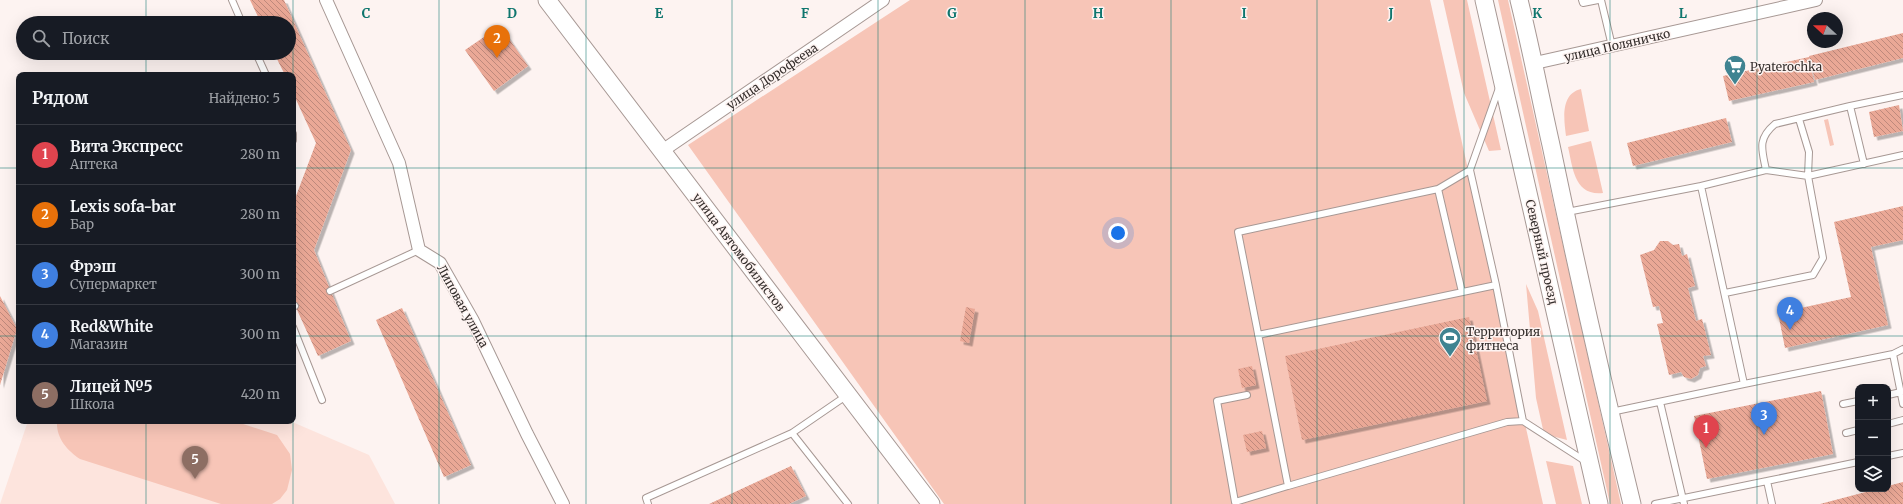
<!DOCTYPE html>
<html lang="ru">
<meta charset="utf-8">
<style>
body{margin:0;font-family:Merriweather,serif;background:#242831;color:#f1f3f6}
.controls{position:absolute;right:12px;bottom:12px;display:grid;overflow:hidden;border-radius:8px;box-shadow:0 4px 16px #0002}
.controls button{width:36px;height:36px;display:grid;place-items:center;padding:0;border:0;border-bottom:1px solid #363941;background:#171b24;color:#f1f3f6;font:20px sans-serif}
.compass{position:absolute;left:1807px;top:12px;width:36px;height:36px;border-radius:50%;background:#171b24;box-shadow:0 4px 16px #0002;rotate:291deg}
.you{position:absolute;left:1118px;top:233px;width:14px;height:14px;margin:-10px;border:3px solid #fff;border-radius:50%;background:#1a73e8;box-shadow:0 0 0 6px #1a73e833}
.badge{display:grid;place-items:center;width:26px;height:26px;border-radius:50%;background:#8c9099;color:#fff;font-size:13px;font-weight:700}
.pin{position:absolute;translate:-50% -33px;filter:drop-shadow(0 1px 2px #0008)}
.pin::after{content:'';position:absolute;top:21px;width:14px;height:12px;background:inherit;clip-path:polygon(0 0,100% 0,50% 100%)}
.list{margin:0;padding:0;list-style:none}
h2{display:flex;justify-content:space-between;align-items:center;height:52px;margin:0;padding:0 16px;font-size:17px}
h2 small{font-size:13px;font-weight:400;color:#9ea1a6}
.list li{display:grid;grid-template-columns:26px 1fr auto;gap:12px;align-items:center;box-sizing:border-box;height:60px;padding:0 16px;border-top:1px solid #363941}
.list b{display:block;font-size:15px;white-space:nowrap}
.list p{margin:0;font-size:13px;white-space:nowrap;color:#9ea1a6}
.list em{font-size:13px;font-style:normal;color:#9ea1a6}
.icon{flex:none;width:22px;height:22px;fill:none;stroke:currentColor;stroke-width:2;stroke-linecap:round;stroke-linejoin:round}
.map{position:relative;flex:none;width:1903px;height:504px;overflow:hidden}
.search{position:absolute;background:#171b24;box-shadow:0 4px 16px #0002;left:16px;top:16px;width:280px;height:44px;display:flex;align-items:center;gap:10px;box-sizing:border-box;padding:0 14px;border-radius:22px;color:#9ea1a6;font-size:15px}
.panel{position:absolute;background:#171b24;box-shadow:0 4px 16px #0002;left:16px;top:72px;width:280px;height:352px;border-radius:8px}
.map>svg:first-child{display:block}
</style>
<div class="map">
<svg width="1903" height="504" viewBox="0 0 1903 504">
<defs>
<pattern id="building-back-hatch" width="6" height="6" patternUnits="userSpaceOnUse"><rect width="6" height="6" fill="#eaa896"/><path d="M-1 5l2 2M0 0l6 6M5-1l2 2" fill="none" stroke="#be897b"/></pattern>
<filter id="shadow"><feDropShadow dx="3.5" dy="3.5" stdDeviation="0" flood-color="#0004"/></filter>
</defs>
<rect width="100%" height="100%" fill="#fdf3f1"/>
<path fill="#fde4dd" d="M28 421H290L369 455 395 504H0Z"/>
<path fill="#f7c5b7" d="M910 0H1430L1543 504H944L688 145Z
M1443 0H1467L1501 150 1489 151 1464 93Z
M1498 0H1508L1621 504H1610Z
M1581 89 1589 131 1566 136C1564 120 1560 94 1581 89Z
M1828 119 1834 145 1830 146 1824 120Z
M1591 141 1603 193C1574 196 1573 168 1568 147Z
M1526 284 1538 311 1567 440 1544 434 1536 398Z
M57 421H234L277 435 290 454 292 470 287 490 280 499 272 504H221L80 459C67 450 56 438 57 421Z
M1546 461 1573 466 1582 504H1556Z"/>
<path fill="url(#building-back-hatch)" filter="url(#shadow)" d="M250 0H284L351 150 314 250 351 341 318 356 293 301V204L316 143 293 93V75H285L274 53H289V23H261Z
M500 26 528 66 494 91 465 50Z
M1903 33V58L1815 80 1809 56Z
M1809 57 1814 82 1729 101 1723 76Z
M1899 105 1903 131 1874 137 1869 112Z
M1726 118 1732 142 1633 166 1627 143Z
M1903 206V240L1871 247 1888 325 1785 348 1778 313 1851 297 1834 222Z
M1660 241H1668L1673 245 1679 244 1682 256 1687 254 1695 286 1688 288 1696 321 1702 319 1711 355 1703 356 1706 366 1700 368 1698 375 1691 379 1684 377 1681 372 1669 375 1657 324 1663 323 1659 306 1653 307 1640 255 1654 250Z
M0 296 17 329 0 385Z
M966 307 975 309 969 343 960 341Z
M402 308 471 465 444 477 376 320Z
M1469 317 1487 401 1302 440 1285 356Z
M1252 366 1256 385 1242 388 1238 369Z
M1821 391 1833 454 1707 479 1694 416Z
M1262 431 1266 448 1247 452 1243 435Z
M791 466 806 496 789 504H709Z
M1903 482V504H1820L1877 489H1888V486Z"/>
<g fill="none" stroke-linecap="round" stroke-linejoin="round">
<g stroke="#a79894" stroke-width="8">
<path id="lane" d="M232 0 242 23
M1582 0 1583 3 1598 0
M1601 0 1612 46
M256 53 266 75
M1499 88 1470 170 1438 189 1238 232 1288 486 1507 422 1523 421 1585 461
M1850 106 1903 95
M293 134V140
M1470 170 1496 285 1523 421
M1766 170 1808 176 1903 155
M1701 186 1766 170C1762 150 1757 139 1775 124L1850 106 1864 164
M1438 189 1462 292
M1567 212 1701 186 1744 384 1611 412
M330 291 419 250
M1725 293 1813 275 1823 258 1808 176 1809 152 1799 119
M293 307 295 306
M293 327 322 400
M1258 335 1496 285
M1893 354 1903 404
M1744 384 1893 354 1903 349
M1247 395 1217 401 1235 502 1288 486
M1888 395 1901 392
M1660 402 1684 504
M1843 404 1858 401
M1888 424 1903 420
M792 433 848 504
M1846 433 1858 430
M1888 456 1903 453
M1767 481 1858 462
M648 504 646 498 792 433 846 396
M1655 504 1767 481 1772 504"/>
</g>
<g stroke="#a79894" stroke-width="14">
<path id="street" d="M326 0 399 163 419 250 440 263 473 321 527 434 563 504
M1535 63 1816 0
M662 151 883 0"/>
</g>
<g stroke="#a79894" stroke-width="19">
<path id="secondary" d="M547 0 931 504
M1484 0 1599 504
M1519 0C1531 48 1540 96 1551 145 1576 265 1603 385 1632 504"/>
</g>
<use href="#lane" stroke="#fff" stroke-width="6"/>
<use href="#street" stroke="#fff" stroke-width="12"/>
<use href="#secondary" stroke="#fff" stroke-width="17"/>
</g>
<path fill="none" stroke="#0f766e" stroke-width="1" stroke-opacity="0.55" d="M146 0V23M293 0V75M439 0V504M586 0V504M732 0V504M878 0V504M1025 0V504M1171 0V504M1317 0V504M1464 0V504M1610 0V504M1757 0V504M146 53V75M0 168H19M293 168H1903M0 336H19M293 336H1903M146 421V504M293 421V504"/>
<defs>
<g id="supermarket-pin" transform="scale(1.15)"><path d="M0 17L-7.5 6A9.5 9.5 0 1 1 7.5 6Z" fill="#3f8391" stroke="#fdf3f1"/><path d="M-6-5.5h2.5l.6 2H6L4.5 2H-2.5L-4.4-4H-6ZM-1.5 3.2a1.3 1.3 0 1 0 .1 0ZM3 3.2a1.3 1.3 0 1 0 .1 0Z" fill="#fff"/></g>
<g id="stadium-pin" transform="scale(1.15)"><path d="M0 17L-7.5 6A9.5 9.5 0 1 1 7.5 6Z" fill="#3f8391" stroke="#fdf3f1"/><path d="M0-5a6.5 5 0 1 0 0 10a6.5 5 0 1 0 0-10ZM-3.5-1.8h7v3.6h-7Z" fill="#fff"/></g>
</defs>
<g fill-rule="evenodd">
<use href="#supermarket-pin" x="1735" y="66"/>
<use href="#stadium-pin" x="1450" y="338"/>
</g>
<g text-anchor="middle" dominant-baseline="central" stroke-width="3" stroke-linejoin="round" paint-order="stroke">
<g font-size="12" fill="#342e2c" stroke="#fdf3f1">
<text transform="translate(1617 45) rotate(-13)">улица Поляничко</text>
<text transform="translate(772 76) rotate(-34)">улица Дорофеева</text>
<text transform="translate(739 252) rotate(53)">улица Автомобилистов</text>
<text transform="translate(1542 252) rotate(77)">Северный проезд</text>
<text transform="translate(463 306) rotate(61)">Липовая улица</text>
</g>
<g font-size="12" fill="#342e2c" stroke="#fdf3f1" text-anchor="start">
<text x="1750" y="66">Pyaterochka</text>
<text x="1466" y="331">Территория<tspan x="1466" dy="14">фитнеса</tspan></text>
</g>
</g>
<g font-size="13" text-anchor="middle" font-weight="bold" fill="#0f766e" stroke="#fdf3f1" stroke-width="3" stroke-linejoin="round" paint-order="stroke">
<text x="366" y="18">C</text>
<text x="512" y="18">D</text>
<text x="659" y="18">E</text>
<text x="805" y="18">F</text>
<text x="952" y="18">G</text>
<text x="1098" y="18">H</text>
<text x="1244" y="18">I</text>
<text x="1391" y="18">J</text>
<text x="1537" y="18">K</text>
<text x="1683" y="18">L</text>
</g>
</svg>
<div class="controls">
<button>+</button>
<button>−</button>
<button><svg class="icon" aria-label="layers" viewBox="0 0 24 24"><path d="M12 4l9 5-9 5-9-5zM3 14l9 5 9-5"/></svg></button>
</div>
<svg class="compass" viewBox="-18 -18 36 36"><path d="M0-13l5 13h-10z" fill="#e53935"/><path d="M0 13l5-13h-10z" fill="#9ea1a6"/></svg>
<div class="you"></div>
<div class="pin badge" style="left:1706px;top:448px;background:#e0444e">1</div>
<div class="pin badge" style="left:497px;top:58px;background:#e8710a">2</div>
<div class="pin badge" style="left:1764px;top:435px;background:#3f7fe0">3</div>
<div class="pin badge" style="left:1790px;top:330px;background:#3f7fe0">4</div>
<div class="pin badge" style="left:195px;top:479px;background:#8d6e63">5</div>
<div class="search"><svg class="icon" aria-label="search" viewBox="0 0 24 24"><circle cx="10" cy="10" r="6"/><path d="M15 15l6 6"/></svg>Поиск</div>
<section class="panel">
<h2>Рядом<small>Найдено: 5</small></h2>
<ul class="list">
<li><span class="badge" style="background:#e0444e">1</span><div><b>Вита Экспресс</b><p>Аптека</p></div><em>280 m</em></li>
<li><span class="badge" style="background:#e8710a">2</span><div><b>Lexis sofa-bar</b><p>Бар</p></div><em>280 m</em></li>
<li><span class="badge" style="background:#3f7fe0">3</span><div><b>Фрэш</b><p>Супермаркет</p></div><em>300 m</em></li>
<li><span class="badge" style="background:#3f7fe0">4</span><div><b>Red&amp;White</b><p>Магазин</p></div><em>300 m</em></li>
<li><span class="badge" style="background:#8d6e63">5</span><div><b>Лицей №5</b><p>Школа</p></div><em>420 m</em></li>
</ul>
</section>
</div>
